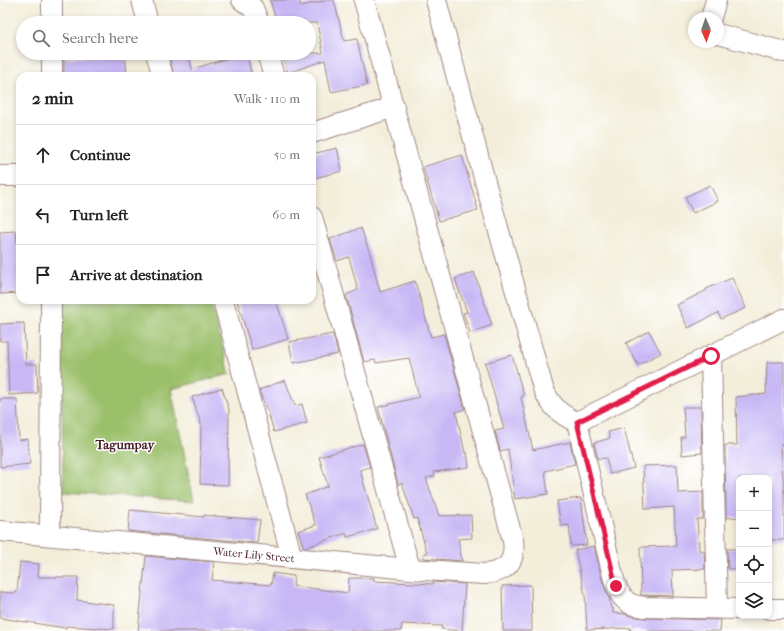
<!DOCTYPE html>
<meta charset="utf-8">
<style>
body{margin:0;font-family:"IM FELL French Canon",serif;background:#f2f2f2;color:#222}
.controls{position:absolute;right:12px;bottom:12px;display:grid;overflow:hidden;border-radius:8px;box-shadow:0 2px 6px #0003}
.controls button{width:36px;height:36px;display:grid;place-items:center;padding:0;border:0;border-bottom:1px solid #e0e0e0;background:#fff;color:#222;font:20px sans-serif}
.compass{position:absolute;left:688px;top:12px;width:36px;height:36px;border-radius:50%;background:#fff;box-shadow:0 2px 6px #0003;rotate:178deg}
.stop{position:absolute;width:12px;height:12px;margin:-9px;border:3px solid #e11d48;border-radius:50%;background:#fff}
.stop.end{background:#e11d48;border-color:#fff;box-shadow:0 1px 4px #0008}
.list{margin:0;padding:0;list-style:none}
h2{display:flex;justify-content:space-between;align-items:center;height:52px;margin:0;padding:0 16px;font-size:17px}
h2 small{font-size:13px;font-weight:400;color:#767676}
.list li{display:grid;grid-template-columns:26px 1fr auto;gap:12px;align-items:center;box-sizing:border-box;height:60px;padding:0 16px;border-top:1px solid #e0e0e0}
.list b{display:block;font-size:15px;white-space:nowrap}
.list em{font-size:13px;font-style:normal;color:#767676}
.icon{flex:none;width:22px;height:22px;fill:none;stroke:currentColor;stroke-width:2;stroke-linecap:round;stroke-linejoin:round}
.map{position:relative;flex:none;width:784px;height:631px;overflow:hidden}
.search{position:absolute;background:#fff;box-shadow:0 2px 6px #0003;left:16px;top:16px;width:300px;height:44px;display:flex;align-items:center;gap:10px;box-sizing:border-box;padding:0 14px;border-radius:22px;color:#767676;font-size:15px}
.panel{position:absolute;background:#fff;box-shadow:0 2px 6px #0003;left:16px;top:72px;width:300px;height:232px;border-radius:12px}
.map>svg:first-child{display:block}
</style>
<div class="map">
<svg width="784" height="631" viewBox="0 0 784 631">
<rect width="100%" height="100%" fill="#fff"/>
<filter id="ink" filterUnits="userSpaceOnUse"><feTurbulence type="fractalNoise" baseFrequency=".025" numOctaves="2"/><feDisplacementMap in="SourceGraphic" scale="8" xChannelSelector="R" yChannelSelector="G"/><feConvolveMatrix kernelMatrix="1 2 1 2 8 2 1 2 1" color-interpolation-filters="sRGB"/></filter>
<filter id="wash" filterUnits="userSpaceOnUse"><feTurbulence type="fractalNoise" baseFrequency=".012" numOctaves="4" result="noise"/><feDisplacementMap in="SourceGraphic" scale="16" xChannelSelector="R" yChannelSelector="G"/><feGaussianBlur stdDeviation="0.9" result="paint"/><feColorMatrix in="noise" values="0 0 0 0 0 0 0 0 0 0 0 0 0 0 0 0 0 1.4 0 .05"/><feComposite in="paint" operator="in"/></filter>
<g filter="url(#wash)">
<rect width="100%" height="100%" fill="#f3eeda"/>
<path fill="#9bc06a" stroke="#72704a" d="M61 300H210L230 374 171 389 194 501 63 492Z"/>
<g id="blocks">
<path fill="#c7b8f5" d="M270 0H299L301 6 328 0H334L344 41 357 39 367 85 331 92 325 60 288 73 281 53H323L317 23H277Z
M103 53H125L127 75 64 76V58L104 57Z
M168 53H188L192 69 246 53 252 76H174Z
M337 148 342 171 315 178 312 166V154Z
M462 155 478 210 439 221 423 167Z
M710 185 718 201 693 213 685 197Z
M361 228 370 254 380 292 415 281 431 337 444 334 465 409 456 412 465 453 467 452 469 467 434 472 435 476 426 478 439 516 471 515 472 538 458 539 462 561 424 558 423 554 427 553 417 518 414 519 402 483 398 484 378 407 419 397 409 358 376 363 375 360 364 362 346 295 358 290 349 257 337 261 330 239Z
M16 231 20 278V293L0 294V232Z
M474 272 492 325 470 333 463 313 467 312 455 279Z
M732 278 746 308 721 319 718 313 688 328 677 305 707 290 706 289Z
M237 300H276L288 339 252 350Z
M24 323 26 364H37L38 393 9 395 7 341H0V324Z
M649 331 661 353 638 365 626 343Z
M333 334 338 354 293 363 289 342Z
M512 355 524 396 521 397 533 450 570 442 575 464 545 471 548 494 515 499 508 449 500 451 495 431 504 429 485 363Z
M767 362H784V444H781L784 495V540H769V478H739V517L726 518 725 445H737L736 397 766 394Z
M285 380 295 406 302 404 307 423 274 432 267 408 266 409 259 390Z
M222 388 229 410 228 485 200 484 201 424 192 397Z
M0 399H17L19 440 28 439 30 464 0 467Z
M683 407H701L702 453 682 455 681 437H685Z
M624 428 634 468 610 474 606 458 598 459 594 443 610 438 608 432Z
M363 444 370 467 360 470 377 529 347 537 346 533 304 548 298 531 316 525 305 495 328 486 319 457Z
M677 465 678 493 703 492V519H697L699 550 704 551 705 569 672 570 673 596 641 595 640 547 676 546 674 507 645 509 643 466Z
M581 498 587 545 571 546 569 525 561 526 557 501Z
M130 510 204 517V515L260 520 257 543 128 531Z
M594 546 602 580 609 597 611 608H613V613L625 614 631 616 644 618 721 620 720 631H630L631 628 587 630 585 595 575 550Z
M727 549H739V569H728Z
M146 556 214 562 212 580 271 585 273 573 294 576 293 586 348 593 349 578H374V581L433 584V582L465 584 462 631 441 629 442 626 402 624 401 631H138Z
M20 562 39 564 38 577H78L77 600 114 605V629L66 626V628L0 618V592L15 593 17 592Z
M531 585 532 631H503L502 586Z"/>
</g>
</g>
<g filter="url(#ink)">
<use href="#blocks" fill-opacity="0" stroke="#9e8682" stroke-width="1"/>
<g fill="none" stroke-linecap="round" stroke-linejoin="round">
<g stroke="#9e8682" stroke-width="22">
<g id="minor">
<path d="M142 0 148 23"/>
<path d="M242 0 253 8 259 23"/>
<path d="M436 0 486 185 543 388C550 405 560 415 577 422L784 319"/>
<path d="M711 18 716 0"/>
<path d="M52 23V0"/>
<path d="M718 34 784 52"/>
<path d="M156 53 163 76"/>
<path d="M267 53 274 76"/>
<path d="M52 76V53"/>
<path d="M312 133 394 107"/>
<path d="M0 176H20"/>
<path d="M312 217 410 569"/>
<path d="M223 300 292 558"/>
<path d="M711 356 717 608"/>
<path d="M577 422 612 572C615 584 619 598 631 604 635 606 640 606 644 607L739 609"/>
<path id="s1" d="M0 531 410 569 484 574C506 572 516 563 513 540L364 0"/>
<path d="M50 535 51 300"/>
<path d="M769 609H784"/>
</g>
</g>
<use href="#minor" stroke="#fff" stroke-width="20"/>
</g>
</g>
<g fill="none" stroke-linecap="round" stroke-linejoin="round" filter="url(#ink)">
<path stroke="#e11d48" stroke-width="5" d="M616 586 577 422 711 356"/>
</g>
<g text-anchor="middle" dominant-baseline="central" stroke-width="3" stroke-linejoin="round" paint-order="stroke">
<g font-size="11" fill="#4a1f2b" stroke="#fff">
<text stroke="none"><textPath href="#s1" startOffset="255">Water Lily Street</textPath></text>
</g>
<g font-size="13" font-weight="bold" fill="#4a1f2b" stroke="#fff">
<text x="125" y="444">Tagumpay</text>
</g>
</g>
</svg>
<div class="controls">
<button>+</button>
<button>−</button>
<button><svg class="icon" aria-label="locate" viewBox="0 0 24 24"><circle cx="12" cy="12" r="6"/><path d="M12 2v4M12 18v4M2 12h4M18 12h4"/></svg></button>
<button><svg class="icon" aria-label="layers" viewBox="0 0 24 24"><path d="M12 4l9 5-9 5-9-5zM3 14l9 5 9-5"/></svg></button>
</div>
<svg class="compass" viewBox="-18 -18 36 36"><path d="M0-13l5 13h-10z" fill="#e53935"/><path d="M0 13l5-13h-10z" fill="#767676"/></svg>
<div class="stop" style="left:711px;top:356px"></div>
<div class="stop end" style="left:616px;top:586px"></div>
<div class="search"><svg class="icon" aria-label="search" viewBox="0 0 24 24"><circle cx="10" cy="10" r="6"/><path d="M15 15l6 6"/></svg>Search here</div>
<section class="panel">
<h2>2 min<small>Walk · 110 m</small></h2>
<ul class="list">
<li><svg class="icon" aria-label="ahead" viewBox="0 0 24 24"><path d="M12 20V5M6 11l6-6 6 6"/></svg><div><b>Continue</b></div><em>50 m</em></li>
<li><svg class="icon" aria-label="left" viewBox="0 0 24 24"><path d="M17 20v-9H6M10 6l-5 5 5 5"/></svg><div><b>Turn left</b></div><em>60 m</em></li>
<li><svg class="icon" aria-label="arrive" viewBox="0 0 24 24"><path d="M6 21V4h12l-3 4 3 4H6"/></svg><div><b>Arrive at destination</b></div></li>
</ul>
</section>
</div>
